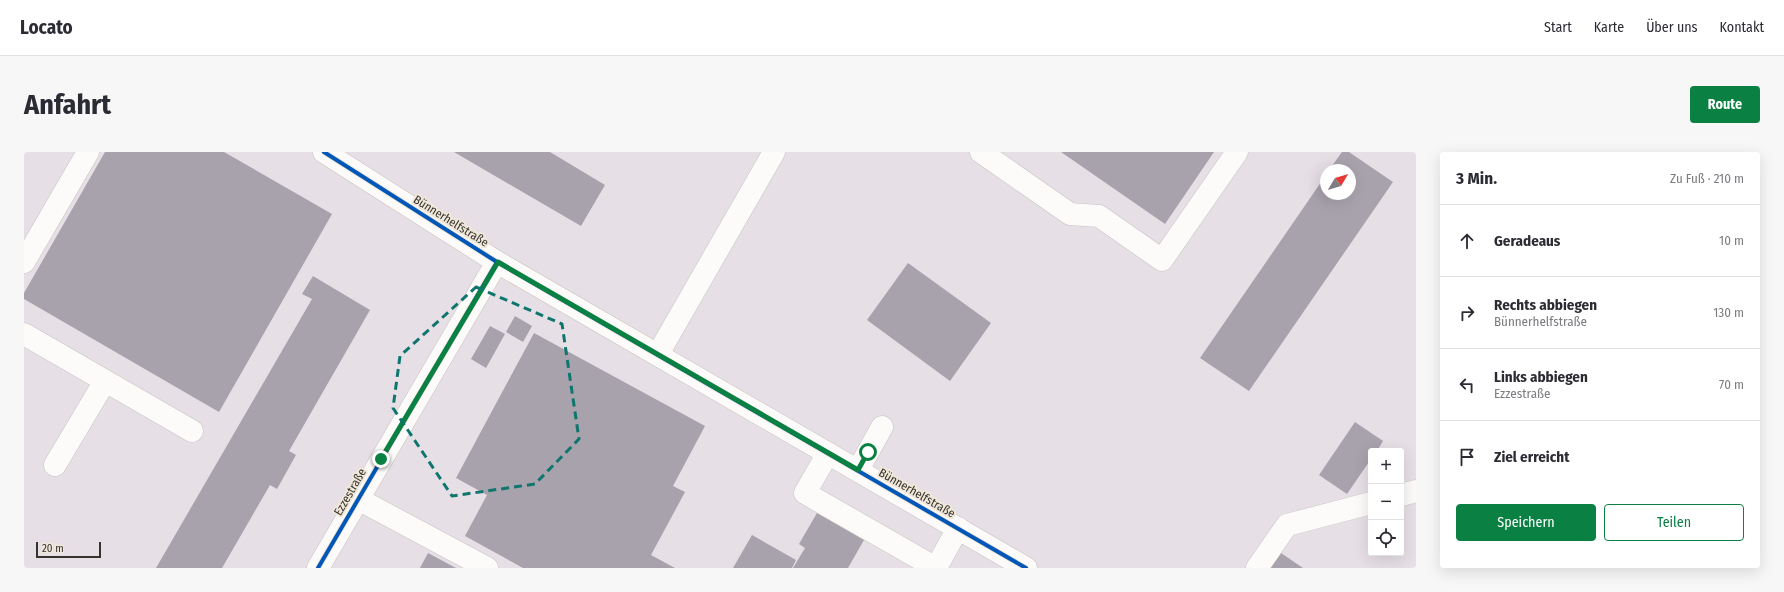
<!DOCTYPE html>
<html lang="de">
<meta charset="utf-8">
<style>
body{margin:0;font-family:"Fira Sans Condensed",sans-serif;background:#f7f7f7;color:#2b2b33}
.controls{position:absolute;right:12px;bottom:12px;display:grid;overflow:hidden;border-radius:4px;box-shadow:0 4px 16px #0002}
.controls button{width:36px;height:36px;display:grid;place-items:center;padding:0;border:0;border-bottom:1px solid #e1e1e2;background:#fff;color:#2b2b33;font:20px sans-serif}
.compass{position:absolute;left:1296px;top:12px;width:36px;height:36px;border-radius:50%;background:#fff;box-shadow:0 4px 16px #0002;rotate:52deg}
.scale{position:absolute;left:12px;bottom:10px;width:65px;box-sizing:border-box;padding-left:4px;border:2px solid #36332e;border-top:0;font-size:11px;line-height:14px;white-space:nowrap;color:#36332e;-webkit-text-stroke:3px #efe7d9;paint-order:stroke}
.stop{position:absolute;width:12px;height:12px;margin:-9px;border:3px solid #0b8043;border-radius:50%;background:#fff}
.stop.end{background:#0b8043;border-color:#fff;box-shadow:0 1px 4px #0008}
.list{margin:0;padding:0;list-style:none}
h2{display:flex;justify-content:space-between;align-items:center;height:52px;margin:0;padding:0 16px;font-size:17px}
h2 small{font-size:13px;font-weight:400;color:#7c7c81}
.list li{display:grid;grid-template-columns:26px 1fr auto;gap:12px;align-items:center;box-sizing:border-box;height:72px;padding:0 16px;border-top:1px solid #e1e1e2}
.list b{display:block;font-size:15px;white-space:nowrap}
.list p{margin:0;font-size:13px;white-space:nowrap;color:#7c7c81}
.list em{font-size:13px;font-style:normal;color:#7c7c81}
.actions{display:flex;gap:8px;padding:12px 16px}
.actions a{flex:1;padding:9px 0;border:1px solid #0b8043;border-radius:4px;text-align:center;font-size:14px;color:#0b8043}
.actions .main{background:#0b8043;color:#fff}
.icon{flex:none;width:22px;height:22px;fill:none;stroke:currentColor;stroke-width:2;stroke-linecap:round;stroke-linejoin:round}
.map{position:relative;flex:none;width:1392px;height:416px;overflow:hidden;border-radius:4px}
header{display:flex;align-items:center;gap:24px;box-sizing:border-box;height:56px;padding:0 20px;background:#fff;border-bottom:1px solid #e1e1e2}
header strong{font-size:19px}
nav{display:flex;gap:22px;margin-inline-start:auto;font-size:14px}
.intro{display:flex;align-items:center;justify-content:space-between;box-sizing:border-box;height:96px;padding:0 24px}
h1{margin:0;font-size:28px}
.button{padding:10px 18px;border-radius:4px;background:#0b8043;color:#fff;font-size:14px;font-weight:700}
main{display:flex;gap:24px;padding:0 24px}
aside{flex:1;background:#fff;border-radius:4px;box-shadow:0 4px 16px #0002}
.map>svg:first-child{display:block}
</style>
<header>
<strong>Locato</strong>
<nav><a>Start</a><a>Karte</a><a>Über uns</a><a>Kontakt</a></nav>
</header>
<div class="intro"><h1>Anfahrt</h1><a class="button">Route</a></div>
<main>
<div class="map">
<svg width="1392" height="416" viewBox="0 0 1392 416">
<rect width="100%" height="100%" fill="#eae6de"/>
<path fill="#e7dfe6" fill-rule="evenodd" d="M0 0H1392V416H0ZM1302 18H1326V42H1302ZM1347 299H1377V401H1347Z"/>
<path fill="#a7a2ac" d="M81 0H200L308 62 195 260 0 147V141Z
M430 0H526L581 33 557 74Z
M1037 0H1190L1141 72Z
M1318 0H1325L1369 30 1225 239 1176 206 1302 23V42H1326V18H1305Z
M884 111 967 171 926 229 843 168Z
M289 124 346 158 265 299 272 303 253 337 246 333 198 416H132L288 147 278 142Z
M491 164 508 174 499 190 482 180Z
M466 174 481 182 462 216 447 207Z
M510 181 681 274 649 334 661 340 627 403 651 416H499L441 384 463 343 432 326Z
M1331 270 1359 289 1353 299H1347V307L1323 342 1295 323Z
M793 361 840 388 824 416H769L781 396 775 392Z
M728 383 772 408 768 416H709Z
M404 401 432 416H396Z
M1257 401 1279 416H1246Z"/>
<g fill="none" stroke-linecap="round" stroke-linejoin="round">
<g stroke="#c6c3be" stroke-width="23">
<path id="minor" d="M300 0 473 110 1002 416
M957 0 1046 62 1075 64 1138 108 1213 0
M0 110 64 0
M0 182 168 279
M634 202 750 0
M804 301 781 341 912 416 934 376
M31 313 81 229
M834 318 858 275
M1377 343 1392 339
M334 347 463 416
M294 416 473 110
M1233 416 1263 373 1347 351"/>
</g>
<use href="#minor" stroke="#fcfbfa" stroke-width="22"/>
<g stroke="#efe7d9" stroke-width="6">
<path id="cycleway" d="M300 0 473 110 1002 416
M294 416 473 110"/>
</g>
<use href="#cycleway" stroke="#0057b8" stroke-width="4"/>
</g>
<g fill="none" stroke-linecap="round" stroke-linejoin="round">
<path stroke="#0b8043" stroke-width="5" d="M357 307 474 110 834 318 844 300"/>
</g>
<path fill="none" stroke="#0f766e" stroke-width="3" stroke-dasharray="8 5" stroke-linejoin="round" d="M452 135 538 172 555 287 511 332 428 344 369 256 376 204Z"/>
<g text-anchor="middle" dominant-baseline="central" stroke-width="4" stroke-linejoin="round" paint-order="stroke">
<g font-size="12" fill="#36332e" stroke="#efe7d9">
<text transform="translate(427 69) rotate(32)">Bünnerhelfstraße</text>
<text transform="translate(326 340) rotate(-60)">Ezzestraße</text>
<text transform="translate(893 341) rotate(30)">Bünnerhelfstraße</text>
</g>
</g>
</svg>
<div class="controls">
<button>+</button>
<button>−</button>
<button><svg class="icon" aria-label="locate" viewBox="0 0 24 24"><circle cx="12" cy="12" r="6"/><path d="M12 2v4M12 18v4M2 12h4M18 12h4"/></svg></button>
</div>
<svg class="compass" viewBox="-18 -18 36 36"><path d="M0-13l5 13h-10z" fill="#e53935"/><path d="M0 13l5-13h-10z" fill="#7c7c81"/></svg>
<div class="scale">20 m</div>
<div class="stop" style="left:844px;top:300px"></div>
<div class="stop end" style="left:357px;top:307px"></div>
</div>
<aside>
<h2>3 Min.<small>Zu Fuß · 210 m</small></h2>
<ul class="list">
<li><svg class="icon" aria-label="ahead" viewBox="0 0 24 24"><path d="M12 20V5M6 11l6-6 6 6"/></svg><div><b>Geradeaus</b></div><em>10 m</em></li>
<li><svg class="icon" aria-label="right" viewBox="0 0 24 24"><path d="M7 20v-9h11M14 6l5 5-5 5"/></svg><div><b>Rechts abbiegen</b><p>Bünnerhelfstraße</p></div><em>130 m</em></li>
<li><svg class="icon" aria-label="left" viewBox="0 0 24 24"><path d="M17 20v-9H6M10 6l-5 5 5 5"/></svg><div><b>Links abbiegen</b><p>Ezzestraße</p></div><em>70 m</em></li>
<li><svg class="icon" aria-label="arrive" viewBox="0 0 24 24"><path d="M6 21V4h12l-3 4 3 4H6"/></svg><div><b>Ziel erreicht</b></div></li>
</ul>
<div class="actions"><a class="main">Speichern</a><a>Teilen</a></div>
</aside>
</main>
